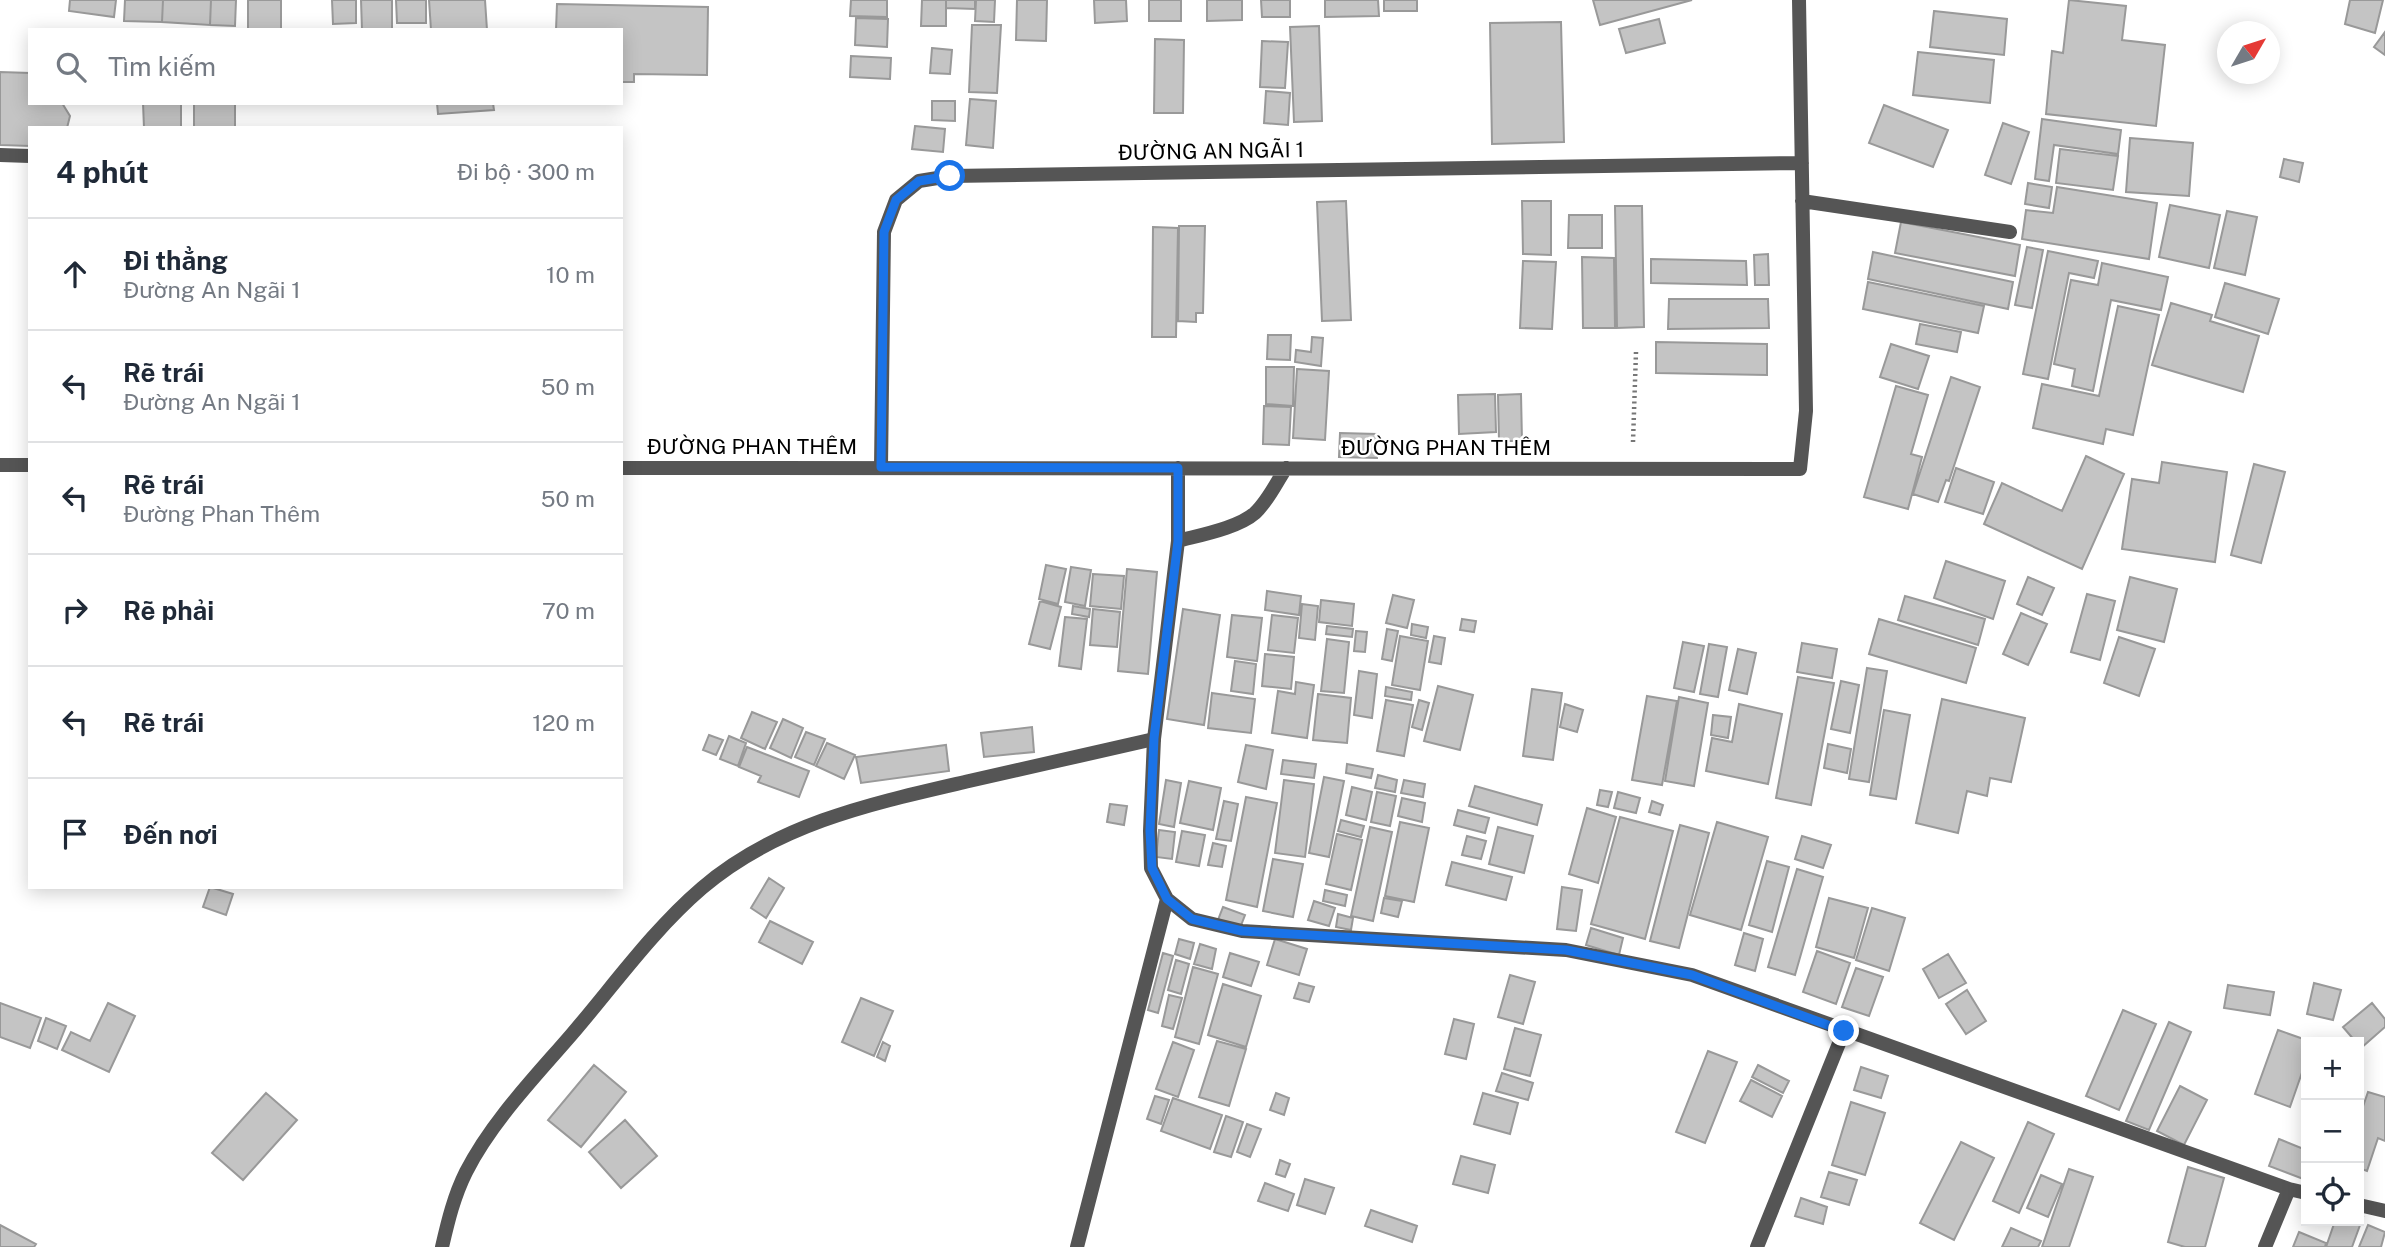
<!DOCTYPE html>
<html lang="vi">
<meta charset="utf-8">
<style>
body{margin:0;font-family:"Public Sans",sans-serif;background:#f2f2f3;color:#1f2937}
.controls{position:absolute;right:21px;bottom:21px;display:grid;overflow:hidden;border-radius:0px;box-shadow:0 4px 18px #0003}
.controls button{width:63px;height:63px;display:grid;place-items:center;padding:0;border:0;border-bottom:2px solid #e0e1e3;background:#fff;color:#1f2937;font:35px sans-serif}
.compass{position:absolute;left:2217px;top:21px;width:63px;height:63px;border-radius:50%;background:#fff;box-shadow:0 4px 18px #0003;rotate:51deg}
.stop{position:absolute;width:21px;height:21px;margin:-16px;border:5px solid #1a73e8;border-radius:50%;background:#fff}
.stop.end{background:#1a73e8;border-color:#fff;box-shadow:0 2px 7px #0008}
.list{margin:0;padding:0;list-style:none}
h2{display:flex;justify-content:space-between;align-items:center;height:91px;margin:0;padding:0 28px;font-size:30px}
h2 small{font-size:23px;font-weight:400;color:#747a83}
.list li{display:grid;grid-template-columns:46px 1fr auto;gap:21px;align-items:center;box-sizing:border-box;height:112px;padding:0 28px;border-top:2px solid #e0e1e3}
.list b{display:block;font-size:26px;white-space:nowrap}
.list p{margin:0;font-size:23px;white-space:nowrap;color:#747a83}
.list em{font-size:23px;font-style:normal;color:#747a83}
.icon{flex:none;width:38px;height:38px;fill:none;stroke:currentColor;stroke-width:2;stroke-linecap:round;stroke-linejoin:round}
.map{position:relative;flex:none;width:2385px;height:1247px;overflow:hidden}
.search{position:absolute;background:#fff;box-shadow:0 4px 18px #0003;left:28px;top:28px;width:595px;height:77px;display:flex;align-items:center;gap:18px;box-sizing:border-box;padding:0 24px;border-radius:0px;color:#747a83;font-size:26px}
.panel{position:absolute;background:#fff;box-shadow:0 4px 18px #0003;left:28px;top:126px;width:595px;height:763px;border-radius:0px}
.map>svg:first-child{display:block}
</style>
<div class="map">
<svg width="2385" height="1247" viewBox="0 0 2385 1247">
<rect width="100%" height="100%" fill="#fff"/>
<path fill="#c4c4c4" stroke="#999" stroke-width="2" d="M70 0H116L114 17 69 11Z
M125 0H163L162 22 124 21Z
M163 0H211L210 25 162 22Z
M211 0H236L235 26 210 25Z
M248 0H281V30L248 29Z
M332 0H356V23L333 24Z
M361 0H392V29L362 30Z
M396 0H426V23H397Z
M429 0H485L487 30H431Z
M851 0H887V17L850 16Z
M922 0H946V26H921Z
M946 0H975V9L946 8Z
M976 0H995L994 22 975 21Z
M1017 0H1047L1046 41 1016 40Z
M1094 0H1126L1127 21 1095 23Z
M1149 0H1181V21H1149Z
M1207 0H1242V20L1207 21Z
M1261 0H1290V17H1262Z
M1325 0H1378L1379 16 1325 17Z
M1384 0H1417V11H1384Z
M1593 0H1692L1600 25Z
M2069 0 2126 6 2122 40 2165 45 2156 126 2046 114 2052 51 2063 53Z
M2350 0H2383L2375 33 2345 24Z
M557 4 708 7 707 75 634 74V82H621V30H556Z
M1934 11 2007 19 2004 55 1930 47Z
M856 18 888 19 887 47 855 45Z
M1659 19 1665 43 1626 53 1619 29Z
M1561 22 1564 142 1492 144 1490 23Z
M972 25H1001L997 93 969 92Z
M1319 26 1322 121 1294 122 1290 27Z
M2385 32V55L2374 47Z
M1155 39 1184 40 1183 113H1154Z
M1262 41 1288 42 1285 88 1260 87Z
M932 48 952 50 950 74 930 73Z
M1918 52 1994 60 1990 103 1913 95Z
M851 56 891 58 890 79 850 77Z
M0 72 30 73V103H62L70 116 67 128H30V146L0 145Z
M1266 91 1290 93 1288 125 1264 123Z
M970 99 996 101 993 148 966 145Z
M932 101H955V121L932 120Z
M143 103H181V128H144Z
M194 103H235V128H194Z
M437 103H493L494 110 438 114Z
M1884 105 1948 130 1933 167 1869 143Z
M2042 119 2121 130 2118 154 2054 145 2049 181 2035 179Z
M2003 123 2029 132 2011 184 1985 175Z
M915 126 945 129 943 152 912 149Z
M2130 138 2193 143 2189 196 2126 192Z
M2060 149 2118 156 2113 190 2056 183Z
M2284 159 2303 163 2299 182 2280 177Z
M2028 183 2052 187 2049 208 2025 204Z
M2057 187 2157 203 2149 259 2022 239 2026 210 2053 213Z
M1346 201 1351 320 1322 321 1317 202Z
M1522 201H1551V255L1523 254Z
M2170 205 2220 215 2209 268 2159 257Z
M1615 206H1642L1644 327 1617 328Z
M2227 211 2257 217 2245 275 2214 268Z
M1569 215H1602V248H1568Z
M1901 222 2020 245 2015 276 1895 253Z
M1179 226H1205L1203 313H1196V322L1178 321Z
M1153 227 1178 228 1176 337H1152Z
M2027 247 2043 250 2032 308 2015 305Z
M2048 251 2098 261 2094 278 2069 273 2048 379 2023 374Z
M1873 252 2013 282 2008 309 1868 279Z
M1768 254 1769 285H1755L1754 255Z
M1582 257 1614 258 1615 328H1583Z
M1651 259 1746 261 1747 285 1651 283Z
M1523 261 1556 262 1552 329 1520 328Z
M2102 263 2168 277 2161 310 2111 300 2093 391 2072 386 2075 369 2054 364 2071 280 2098 285Z
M1868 282 1984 306 1978 333 1863 309Z
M2225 283 2279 299 2268 334 2215 317Z
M1669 299H1768L1769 328 1668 329Z
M2171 303 2212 315 2210 321 2259 336 2243 392 2152 365Z
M2118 306 2159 315 2133 435 2106 429 2103 444 2033 428 2042 384 2099 396Z
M1920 324 1961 332 1957 352 1916 344Z
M1268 335H1291L1290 360 1267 359Z
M1312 337 1323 338 1321 366 1295 362 1296 350 1311 352Z
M1656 342 1767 344V375L1656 373Z
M1891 344 1929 356 1918 389 1880 377Z
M1266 367H1294L1293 406 1266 404Z
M1297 369 1329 371 1325 440 1293 438Z
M1951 377 1980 387 1949 481 1946 480 1938 502 1913 494Z
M1896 386 1928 395 1911 454 1922 457 1908 509 1864 497Z
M1495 394 1496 432 1459 434 1458 395Z
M1521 394 1522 441H1499L1498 395Z
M1264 406 1291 407 1289 445 1263 444Z
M1340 433 1377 434V458L1339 457Z
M2086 456 2124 474 2082 569 1984 524 2002 483 2062 511Z
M2162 462 2227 472 2215 562 2122 549 2132 479 2159 483Z
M2254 464 2285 472 2261 563 2231 555Z
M1956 468 1994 482 1983 514 1945 502Z
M1946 561 2005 581 1993 619 1934 598Z
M1046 565 1066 569 1058 604 1039 599Z
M1071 567 1091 570 1085 606 1065 602Z
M1127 569 1157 572 1148 674 1118 671Z
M1093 574 1124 576 1121 609 1090 606Z
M2028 577 2054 588 2042 615 2017 604Z
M2130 577 2177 589 2164 642 2117 630Z
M1267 591 1301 596 1299 615 1265 610Z
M2087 594 2115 601 2100 660 2071 652Z
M1393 595 1414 600 1407 628 1386 623Z
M1905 596 1985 619 1978 645 1898 620Z
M1321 600 1354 604 1352 626 1319 622Z
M1040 601 1061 607 1050 649 1029 644Z
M1302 604 1318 606 1315 640 1299 638Z
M1073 606 1090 609 1089 617 1072 614Z
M1093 609 1120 612 1117 647 1090 645Z
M1183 609 1220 615 1204 725 1167 719Z
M2021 613 2047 624 2028 665 2003 654Z
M1232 615 1262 618 1257 661 1227 657Z
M1272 615 1298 618 1294 653 1268 650Z
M1065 617 1087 619 1081 669 1059 666Z
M1462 619 1476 621 1474 632 1460 630Z
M1879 619 1976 648 1966 683 1869 654Z
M1412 624 1428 627 1426 638 1411 635Z
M1327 626 1353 629 1352 637 1326 634Z
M1387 629 1398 631 1392 661 1382 659Z
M1356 631 1367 632 1365 652 1354 651Z
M1400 636 1428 641 1420 690 1392 685Z
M1434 636 1445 638 1441 664 1429 662Z
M2119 637 2155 649 2139 696 2104 683Z
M1327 639 1349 642 1344 693 1321 691Z
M1683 642 1704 646 1694 692 1674 688Z
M1802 643 1837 649 1832 678 1797 672Z
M1709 644 1727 647 1718 697 1700 694Z
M1738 649 1756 653 1747 694 1729 690Z
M1265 654 1294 657 1291 689 1262 686Z
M1235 661 1256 664 1253 694 1231 691Z
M1867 668 1887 671 1869 782 1849 779Z
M1359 671 1377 674 1372 718 1354 715Z
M1798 677 1834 683 1811 805 1776 798Z
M1841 681 1859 685 1850 733 1831 729Z
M1296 682 1314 685 1307 738 1272 733 1278 691 1295 694Z
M1438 686 1473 695 1460 750 1424 741Z
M1386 687 1412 692 1411 700 1385 696Z
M1532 689 1562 693 1553 760 1523 756Z
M1212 693 1255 699 1251 733 1208 728Z
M1318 694 1351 698 1347 743 1313 740Z
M1647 696 1677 701 1662 785 1632 780Z
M1679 697 1708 703 1694 786 1665 781Z
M1942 699 2025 718 2011 782 1990 778 1987 796 1967 791 1958 833 1916 823Z
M1386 700 1413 705 1404 756 1377 751Z
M1419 700 1429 703 1422 730 1412 727Z
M1565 704 1583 710 1577 732 1560 727Z
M1739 704 1782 714 1768 784 1706 771 1712 738 1732 742Z
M1884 710 1910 715 1896 799 1870 795Z
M752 712 777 722 765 749 741 738Z
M1713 715 1731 717 1728 738 1711 735Z
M783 719 803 728 791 758 770 748Z
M1032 727 1034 752 984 757 981 733Z
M806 732 825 739 814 765 795 757Z
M709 735 723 740 716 755 703 750Z
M729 736 746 743 738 766 720 759Z
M827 743 855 755 844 779 816 766Z
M1828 744 1851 749 1847 773 1824 768Z
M946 745 949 771 861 783 856 757Z
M1246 745 1273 750 1266 789 1238 782Z
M747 747 809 771 799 797 758 782 761 776 739 767Z
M1283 760 1316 764 1314 778 1281 774Z
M1347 764 1373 769 1371 778 1346 773Z
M1378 775 1397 780 1395 792 1375 788Z
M1324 777 1344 781 1329 857 1309 853Z
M1166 780 1181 783 1174 827 1159 824Z
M1284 780 1314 784 1305 857 1275 853Z
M1404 780 1425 784 1423 797 1401 793Z
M1189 781 1221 788 1213 830 1180 823Z
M1475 786 1542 805 1537 825 1469 806Z
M1352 787 1372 792 1366 820 1346 815Z
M1600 790 1612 792 1608 807 1597 805Z
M1377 792 1396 796 1390 826 1371 822Z
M1618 792 1640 798 1636 813 1614 808Z
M1246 797 1277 803 1257 907 1226 900Z
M1402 798 1425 803 1422 822 1398 816Z
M1224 801 1238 804 1231 841 1216 839Z
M1652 801 1663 805 1660 815 1649 812Z
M1110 804 1127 806 1124 825 1107 822Z
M1587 808 1616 817 1598 883 1569 874Z
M1458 810 1489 818 1485 833 1454 825Z
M1620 817 1673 831 1645 939 1591 924Z
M1341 820 1364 826 1361 837 1338 831Z
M1400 822 1429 828 1414 902 1385 896Z
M1717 822 1768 837 1741 930 1690 915Z
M1680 825 1709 833 1679 948 1650 941Z
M1370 827 1392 832 1373 921 1351 916Z
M1498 827 1533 836 1524 873 1489 864Z
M1159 830 1175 832 1172 859 1156 857Z
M1182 831 1205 835 1199 866 1176 862Z
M1337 834 1362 840 1351 890 1326 884Z
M1467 836 1486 841 1481 859 1462 855Z
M1802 836 1831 845 1823 868 1795 859Z
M1213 843 1226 846 1222 867 1208 865Z
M1273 859 1303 864 1293 917 1263 911Z
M1767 861 1789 867 1772 932 1749 925Z
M1452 862 1512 877 1506 900 1446 885Z
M1797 869 1823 877 1795 975 1768 967Z
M769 878 784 888 766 918 751 908Z
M210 887 233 894 226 915 203 907Z
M1562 887 1582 890 1576 931 1557 929Z
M1325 890 1347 895 1345 906 1323 901Z
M1384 898 1402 901 1398 917 1381 913Z
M1829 898 1868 908 1854 958 1816 947Z
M1314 901 1335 908 1329 926 1308 920Z
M1223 907 1245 915 1240 928 1218 920Z
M1872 908 1905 918 1889 971 1856 960Z
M1338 914 1353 918 1351 930 1336 927Z
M770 921 813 942 802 964 759 942Z
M1591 928 1623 938 1619 955 1586 945Z
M1744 933 1763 939 1755 971 1735 965Z
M1179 939 1194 943 1190 959 1175 954Z
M1275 939 1307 949 1299 975 1267 965Z
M1200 944 1216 949 1212 969 1194 964Z
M1817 951 1850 963 1836 1004 1803 992Z
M1163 953 1173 956 1158 1013 1148 1010Z
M1230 953 1259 962 1251 986 1223 977Z
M1948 954 1966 983 1939 998 1923 969Z
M1176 960 1189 964 1181 994 1168 990Z
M1193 967 1218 974 1199 1044 1175 1037Z
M1856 968 1883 977 1869 1016 1842 1007Z
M1510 975 1535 982 1523 1024 1498 1017Z
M1299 983 1314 987 1309 1002 1294 998Z
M2314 983 2341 990 2333 1020 2307 1014Z
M1223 984 1261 996 1246 1047 1208 1035Z
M2228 985 2274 992 2270 1015 2224 1008Z
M1967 990 1986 1021 1966 1034 1946 1004Z
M1169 995 1182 998 1173 1029 1162 1026Z
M861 998 893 1011 874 1056 842 1042Z
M0 1003 41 1018 30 1048 0 1037Z
M108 1003 135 1016 109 1072 62 1050 71 1032 90 1041Z
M2372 1003 2385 1019V1027L2361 1048 2343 1027Z
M2123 1010 2156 1024 2119 1110 2086 1096Z
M46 1018 66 1026 57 1049 38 1041Z
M1454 1019 1474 1024 1466 1059 1445 1054Z
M2169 1022 2191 1032 2149 1130 2126 1121Z
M1515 1028 1541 1035 1530 1076 1504 1069Z
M2278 1030 2312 1042H2306V1061L2290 1107 2255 1094Z
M1217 1041 1246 1049 1229 1106 1199 1097Z
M883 1042 890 1046 885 1061 877 1057Z
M1173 1042 1194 1050 1178 1097 1156 1089Z
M1708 1051 1737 1062 1705 1143 1676 1132Z
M594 1065 626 1092 581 1147 548 1120Z
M1758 1065 1789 1081 1783 1093 1752 1077Z
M1861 1067 1888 1076 1881 1098 1854 1090Z
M1502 1073 1533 1083 1528 1100 1496 1091Z
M1751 1080 1782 1096 1772 1117 1740 1101Z
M2180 1086 2207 1100 2184 1145 2157 1131Z
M2368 1092 2385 1097V1141L2378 1138 2367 1171 2359 1168V1118Z
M266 1093 297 1120 243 1180 212 1153Z
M1276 1093 1289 1098 1284 1115 1270 1110Z
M1483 1093 1518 1103 1510 1134 1474 1124Z
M1155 1096 1169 1100 1161 1124 1147 1119Z
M1173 1098 1222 1115 1210 1149 1161 1131Z
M1851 1102 1885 1113 1865 1175 1832 1165Z
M1226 1116 1243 1122 1231 1157 1214 1152Z
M625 1120 657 1156 621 1188 589 1152Z
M2028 1122 2054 1134 2019 1213 1993 1201Z
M1247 1124 1261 1129 1250 1157 1237 1152Z
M2279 1139 2306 1150V1180L2269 1166Z
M1961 1142 1994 1158 1954 1240 1920 1223Z
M1461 1156 1495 1165 1488 1193 1453 1184Z
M1280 1160 1290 1164 1285 1177 1276 1174Z
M2188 1167 2224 1178 2205 1247H2185L2168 1242Z
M2069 1169 2093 1177 2069 1247H2042Z
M1829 1172 1857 1180 1849 1205 1821 1197Z
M2041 1175 2062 1184 2048 1217 2027 1208Z
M1305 1179 1334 1188 1325 1214 1297 1205Z
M1265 1183 1294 1194 1288 1211 1258 1201Z
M1801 1198 1827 1207 1823 1224 1795 1216Z
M1371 1210 1417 1226 1412 1242 1365 1226Z
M2359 1216 2363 1217 2352 1247H2326L2335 1221H2359Z
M0 1225 36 1244 34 1247H0Z
M2368 1225 2385 1232 2381 1247H2359Z
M2011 1228 2041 1241 2038 1247H2002Z
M2299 1232 2326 1243 2325 1247H2293Z"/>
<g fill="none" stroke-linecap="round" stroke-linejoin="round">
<path stroke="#777" stroke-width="4.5" stroke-dasharray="2 3.5" stroke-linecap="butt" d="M1633 442 1636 352"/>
<path stroke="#555" stroke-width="14" d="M442 1247C448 1221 454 1196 466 1172 492 1121 535 1077 572 1034 614 985 653 930 702 888 778 823 874 803 969 781 1031 767 1092 753 1154 739"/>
<path stroke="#555" stroke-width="14" d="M0 155 30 156
M1802 201 2010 232
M0 465H30
M881 467 884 232 896 200 919 181 950 176 1802 163
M621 468 1800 469 1806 411 1799 0
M1178 468V541
M1286 468C1276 483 1268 501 1255 513 1238 528 1200 535 1178 541L1154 739 1150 831 1151 868 1167 899 1192 919 1242 931 1566 950 1692 975 2289 1189 2306 1193
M2359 1205 2385 1211
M1077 1247 1167 899
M1757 1247 1844 1031
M2265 1247 2289 1189"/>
</g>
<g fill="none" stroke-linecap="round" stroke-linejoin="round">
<path stroke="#1a73e8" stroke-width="9" d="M950 176 919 181 896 200 884 232 881 467 1178 468V541L1154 738 1150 831 1152 868 1167 899 1192 919 1242 931 1566 950 1692 975 1844 1031"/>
</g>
<g text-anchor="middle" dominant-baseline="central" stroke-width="5" stroke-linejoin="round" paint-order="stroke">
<g font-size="21" fill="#000" stroke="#fff">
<text transform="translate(1211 151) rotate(-1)">ĐƯỜNG AN NGÃI 1</text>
<text x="752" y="446">ĐƯỜNG PHAN THÊM</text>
<text x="1446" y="447">ĐƯỜNG PHAN THÊM</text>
</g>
</g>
</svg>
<div class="controls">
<button>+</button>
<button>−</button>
<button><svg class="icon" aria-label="locate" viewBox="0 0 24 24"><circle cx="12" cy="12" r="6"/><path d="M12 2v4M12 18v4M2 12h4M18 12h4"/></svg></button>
</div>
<svg class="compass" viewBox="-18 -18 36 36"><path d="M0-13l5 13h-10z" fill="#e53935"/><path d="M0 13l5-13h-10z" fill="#747a83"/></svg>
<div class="stop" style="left:950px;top:176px"></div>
<div class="stop end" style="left:1844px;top:1031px"></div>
<div class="search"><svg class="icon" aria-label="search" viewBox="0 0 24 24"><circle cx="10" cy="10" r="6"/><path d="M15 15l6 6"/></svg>Tìm kiếm</div>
<section class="panel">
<h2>4 phút<small>Đi bộ · 300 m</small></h2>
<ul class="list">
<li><svg class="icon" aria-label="ahead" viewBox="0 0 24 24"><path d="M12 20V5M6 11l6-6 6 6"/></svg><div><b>Đi thẳng</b><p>Đường An Ngãi 1</p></div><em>10 m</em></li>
<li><svg class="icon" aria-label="left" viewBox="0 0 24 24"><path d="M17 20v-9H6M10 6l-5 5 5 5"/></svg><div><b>Rẽ trái</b><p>Đường An Ngãi 1</p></div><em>50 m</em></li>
<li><svg class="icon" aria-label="left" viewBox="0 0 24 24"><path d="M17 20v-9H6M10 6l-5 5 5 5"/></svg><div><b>Rẽ trái</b><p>Đường Phan Thêm</p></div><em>50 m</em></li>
<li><svg class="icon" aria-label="right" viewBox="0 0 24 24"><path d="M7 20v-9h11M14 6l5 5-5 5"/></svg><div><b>Rẽ phải</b></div><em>70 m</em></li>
<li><svg class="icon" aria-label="left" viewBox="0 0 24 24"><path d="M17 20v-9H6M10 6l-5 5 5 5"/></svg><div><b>Rẽ trái</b></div><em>120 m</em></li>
<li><svg class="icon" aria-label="arrive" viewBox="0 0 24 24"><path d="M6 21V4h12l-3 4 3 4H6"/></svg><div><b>Đến nơi</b></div></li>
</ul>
</section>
</div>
